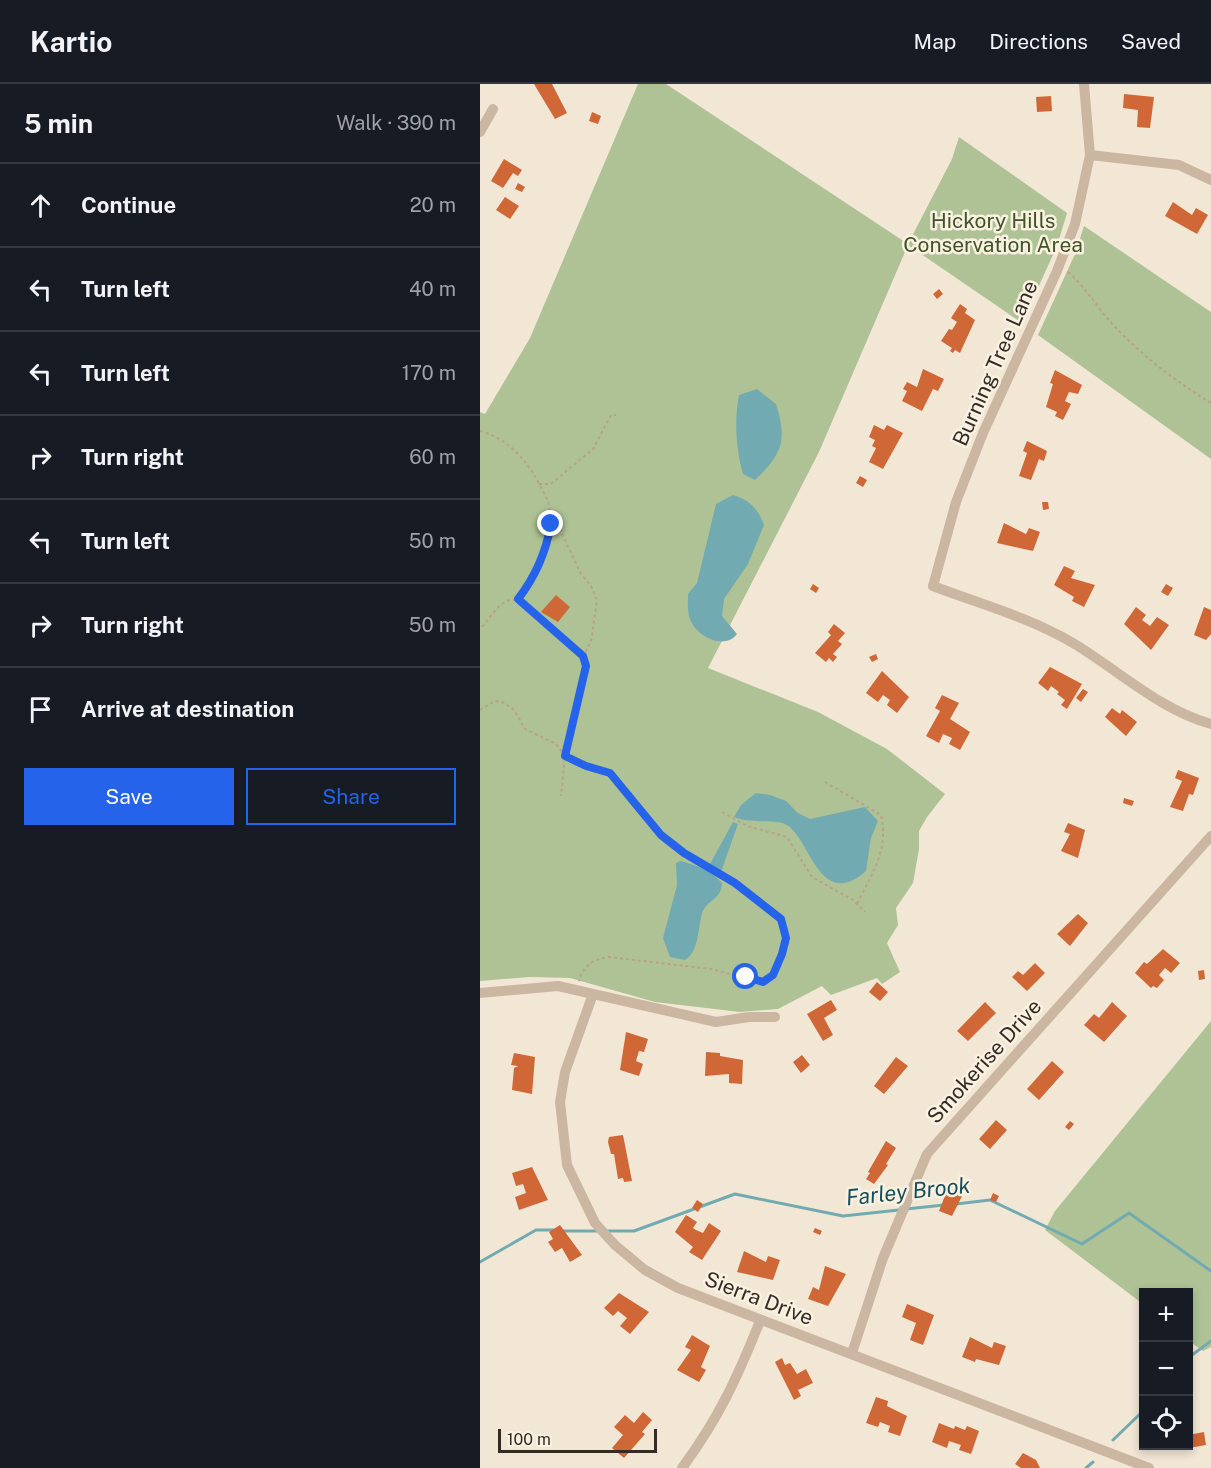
<!DOCTYPE html>
<meta charset="utf-8">
<style>
body{margin:0;font-family:"Public Sans",sans-serif;background:#20242c;color:#f1f3f6}
.controls{position:absolute;right:18px;bottom:18px;display:grid;overflow:hidden;border-radius:0px;box-shadow:0 3px 9px #0003}
.controls button{width:54px;height:54px;display:grid;place-items:center;padding:0;border:0;border-bottom:2px solid #363941;background:#171b24;color:#f1f3f6;font:30px sans-serif}
.scale{position:absolute;left:18px;bottom:15px;width:159px;box-sizing:border-box;padding-left:6px;border:3px solid #342b24;border-top:0;font-size:16px;line-height:21px;white-space:nowrap;color:#342b24;-webkit-text-stroke:4px #faf1e2;paint-order:stroke}
.stop{position:absolute;width:18px;height:18px;margin:-14px;border:4px solid #2563eb;border-radius:50%;background:#fff}
.stop.end{background:#2563eb;border-color:#fff;box-shadow:0 2px 6px #0008}
.list{margin:0;padding:0;list-style:none}
h2{display:flex;justify-content:space-between;align-items:center;height:78px;margin:0;padding:0 24px;font-size:26px}
h2 small{font-size:20px;font-weight:400;color:#9ea1a6}
.list li{display:grid;grid-template-columns:39px 1fr auto;gap:18px;align-items:center;box-sizing:border-box;height:84px;padding:0 24px;border-top:2px solid #363941}
.list b{display:block;font-size:22px;white-space:nowrap}
.list em{font-size:20px;font-style:normal;color:#9ea1a6}
.actions{display:flex;gap:12px;padding:18px 24px}
.actions a{flex:1;padding:14px 0;border:2px solid #2563eb;border-radius:0px;text-align:center;font-size:21px;color:#2563eb}
.actions .main{background:#2563eb;color:#fff}
.icon{flex:none;width:33px;height:33px;fill:none;stroke:currentColor;stroke-width:2;stroke-linecap:round;stroke-linejoin:round}
.map{position:relative;flex:none;width:731px;height:1384px;overflow:hidden}
header{display:flex;align-items:center;gap:36px;box-sizing:border-box;height:84px;padding:0 30px;background:#171b24;border-bottom:2px solid #363941}
header strong{font-size:28px}
nav{display:flex;gap:33px;margin-inline-start:auto;font-size:21px}
main{display:flex}
aside{flex:1;background:#171b24}
.map>svg:first-child{display:block}
</style>
<header>
<strong>Kartio</strong>
<nav><a>Map</a><a>Directions</a><a>Saved</a></nav>
</header>
<main>
<aside>
<h2>5 min<small>Walk · 390 m</small></h2>
<ul class="list">
<li><svg class="icon" aria-label="ahead" viewBox="0 0 24 24"><path d="M12 20V5M6 11l6-6 6 6"/></svg><div><b>Continue</b></div><em>20 m</em></li>
<li><svg class="icon" aria-label="left" viewBox="0 0 24 24"><path d="M17 20v-9H6M10 6l-5 5 5 5"/></svg><div><b>Turn left</b></div><em>40 m</em></li>
<li><svg class="icon" aria-label="left" viewBox="0 0 24 24"><path d="M17 20v-9H6M10 6l-5 5 5 5"/></svg><div><b>Turn left</b></div><em>170 m</em></li>
<li><svg class="icon" aria-label="right" viewBox="0 0 24 24"><path d="M7 20v-9h11M14 6l5 5-5 5"/></svg><div><b>Turn right</b></div><em>60 m</em></li>
<li><svg class="icon" aria-label="left" viewBox="0 0 24 24"><path d="M17 20v-9H6M10 6l-5 5 5 5"/></svg><div><b>Turn left</b></div><em>50 m</em></li>
<li><svg class="icon" aria-label="right" viewBox="0 0 24 24"><path d="M7 20v-9h11M14 6l5 5-5 5"/></svg><div><b>Turn right</b></div><em>50 m</em></li>
<li><svg class="icon" aria-label="arrive" viewBox="0 0 24 24"><path d="M6 21V4h12l-3 4 3 4H6"/></svg><div><b>Arrive at destination</b></div></li>
</ul>
<div class="actions"><a class="main">Save</a><a>Share</a></div>
</aside>
<div class="map">
<svg width="731" height="1384" viewBox="0 0 731 1384">
<rect width="100%" height="100%" fill="#f2e7d5"/>
<path fill="#afc295" d="M158 0H186L428 160 472 75 479 53 587 129 577 162 542 239 428 161 339 368 228 584 338 628 407 665 465 710 447 733 439 747V765L433 799 416 824 418 841 407 859 420 888 402 900 397 894 351 911 342 902 298 925 260 928 175 918 90 894 49 893 0 897V328L5 330 50 254Z
M604 142 731 228V375L558 251 595 170Z
M731 937V1263L723 1267 709 1257 708 1208H664L663 1220 565 1146 575 1127Z"/>
<path fill="#72aab1" d="M277 305 296 320C308 358 301 371 275 396L263 390C256 366 254 336 259 311Z
M253 411C270 416 278 425 284 441L268 480 244 515 242 532 257 550C244 567 216 552 210 535 207 528 208 517 208 510L217 499 236 420Z
M276 709 290 711 306 717 318 729 330 735 385 723 398 737 391 754 386 787C338 829 330 751 305 740 292 735 269 740 254 733L261 721Z
M253 738 258 740 241 788 230 780Z
M201 777 229 786 242 799C242 815 227 816 222 829 218 844 219 868 205 876L190 873 183 854 197 801 196 779Z"/>
<g fill="none" stroke-linecap="round" stroke-linejoin="round">
<path stroke="#72aab1" stroke-width="3" d="M476 1120 510 1116 602 1160 649 1129 731 1187
M426 1125 464 1121
M81 1147H119
M126 1147H154L255 1110 363 1132 419 1126
M0 1178 56 1146H74
M708 1274 731 1257
M633 1356 660 1330 664 1323
M606 1384 613 1378"/>
</g>
<path fill="#cf6737" d="M54 0H72L87 29 75 35Z
M644 10 674 13 670 44 657 43 658 26 643 24Z
M571 12 572 27 557 28 556 13Z
M112 28 121 32 118 40 109 37Z
M24 75 42 86 38 92 33 89 23 104 11 97Z
M38 99 45 103 42 108 35 105Z
M25 113 39 122 30 135 16 126Z
M693 118 712 131 716 124 728 131 717 150 685 132Z
M459 205 463 210 457 215 453 210Z
M480 220 487 225 485 229 495 236 480 269 475 266 473 269 470 267 472 264 461 257 469 245 472 246 477 238 471 234Z
M443 285 464 295 458 307 453 305 442 327 422 317 427 307 423 305 427 298 437 303Z
M575 286 602 301 598 310 589 308 585 317 591 320 583 336 575 332 577 328 566 323 573 300 570 299Z
M394 341 404 346 407 341 423 349 403 385 389 378 396 364 392 362 395 356 389 353Z
M547 357 567 367 564 377 559 375 551 396 539 392 547 369 543 367Z
M380 392 387 396 383 403 376 399Z
M562 418H568L569 425 563 426Z
M524 439 546 450 549 444 560 448 553 467 517 459Z
M584 482 595 487 591 494 615 501 604 523 592 517 594 513 574 501Z
M333 500 339 504 336 509 330 505Z
M686 500 693 504 688 512 681 508Z
M76 511 90 523 78 538 61 528Z
M656 523 666 531 662 536 670 542 677 533 689 541 671 566 644 540Z
M724 523 731 526V550L726 556 714 551Z
M354 540 365 549 358 557 362 560 353 570 357 573 353 578 349 574 346 578 335 569 351 551 348 548Z
M396 570 398 575 392 578 389 573Z
M570 583 602 600 587 625 581 621 585 616 577 610 579 608 571 602 568 607 558 599Z
M402 587 429 613 417 629 407 621 410 616 403 611 398 618 386 609Z
M603 605 608 608 601 618 596 614Z
M462 611 479 619 470 635 490 648 480 666 469 660 472 654 463 650 459 659 446 652 460 627 455 624Z
M632 624 640 630 642 626 657 638 646 652 625 633Z
M698 686 719 694 713 711 709 710 703 727 690 723 702 697 695 694Z
M644 714 654 717 652 722 643 719Z
M588 739 605 746 598 774 581 767 590 750 584 748Z
M598 830 608 839 590 862 577 850Z
M683 865 700 879 691 889 685 884 679 891 684 896 677 904 673 902 671 904 655 889 664 878 667 880Z
M555 879 565 889 547 907 532 893 538 887 543 891Z
M724 886 725 895 719 896 718 887Z
M397 898 408 908 400 917 389 908Z
M351 916 357 926 344 934 353 951 343 957 327 930Z
M505 918 516 929 488 957 477 947Z
M632 918 647 932 624 958 604 941 614 930 619 934Z
M146 948 168 955 164 968 159 967 156 977 163 980 159 992 140 986Z
M226 968 240 969V972L263 976 262 1000 249 999V990L225 992Z
M34 969 55 973 52 1010 32 1006 34 984 38 982 31 981Z
M322 971 330 981 321 989 313 978Z
M416 973 428 982 404 1010 394 1002Z
M572 977 584 988 559 1016 547 1005Z
M516 1036 527 1046 510 1065 499 1055Z
M590 1037 594 1040 589 1046 585 1043Z
M143 1051 152 1097 144 1098 143 1094 138 1095 134 1070H131L128 1058 129 1053Z
M406 1057 416 1064 406 1080 408 1081 394 1100 386 1095 390 1089 388 1088Z
M52 1083 68 1116 39 1126 35 1113 46 1109 43 1100 36 1102 32 1089Z
M475 1100 486 1104 472 1132 459 1127 468 1104 473 1106Z
M513 1109 519 1112 516 1118 510 1116Z
M217 1116 223 1120 218 1128 212 1124Z
M206 1131 217 1138 213 1144 216 1146 223 1149 229 1139 241 1147 222 1176 209 1168 213 1163 195 1148Z
M80 1141 102 1171 90 1178 82 1164 75 1168 68 1158 73 1155 69 1148Z
M335 1144 342 1147 340 1151 333 1148Z
M264 1167 286 1178 288 1172 300 1176 293 1196 257 1188Z
M345 1182 366 1190 348 1222 328 1215 333 1203 339 1206Z
M139 1209 169 1228 150 1250 140 1242 147 1234 138 1227 133 1232 124 1224Z
M427 1220 454 1231 443 1261 430 1256 436 1239 422 1233Z
M212 1251 230 1262 221 1283 226 1286 219 1298 197 1286 211 1266 205 1263Z
M490 1253 512 1264 514 1258 526 1262 519 1281 496 1275 495 1278 482 1273Z
M302 1274 305 1281 310 1279 317 1290 326 1285 333 1299 318 1306 321 1312 314 1316 295 1278Z
M396 1313 408 1317 407 1322 427 1332 420 1352 408 1348 410 1342 400 1338 398 1343 386 1339Z
M163 1328 172 1336 162 1348 165 1350 144 1374 132 1364 143 1351 134 1343 145 1331 154 1339Z
M459 1339 474 1345 475 1342 485 1346 487 1342 499 1347 491 1370 479 1366 481 1361 469 1357 467 1364 452 1358Z
M724 1348 726 1361 703 1365V1362H708V1351Z
M543 1369 556 1376 560 1384H541L535 1380Z"/>
<g fill="none" stroke-linecap="round" stroke-linejoin="round">
<path stroke="#b7a18b" stroke-width="2" stroke-dasharray="3 3" stroke-linecap="butt" d="M588 188C604 202 614 218 627 234 656 267 693 296 731 319
M0 347C23 353 40 369 53 389 59 400 68 413 70 426 75 446 56 505 38 515 34 517 30 515 25 518 15 524 8 537 0 545
M59 400H71L113 365 131 331H136
M72 428 101 490 111 502 117 516 111 557 104 571
M38 515 103 572 106 582 85 672 81 712
M0 626 15 617 25 619 34 626 45 645 76 660 85 672 106 682 131 689 181 751 204 769 255 799 301 835 305 843 306 854 302 870 293 891 283 898 231 885 129 873C114 875 103 881 99 897
M345 698 401 731C409 767 392 789 377 820
M242 728 267 742 307 753 332 793 373 816 385 828"/>
<path stroke="#cbb7a1" stroke-width="10" d="M604 0 610 71 595 140 577 187 503 349 476 418 453 502C500 520 549 533 593 559 638 586 680 626 731 640
M0 48 13 25
M610 71 699 81 731 96
M0 909 78 902 236 938 269 933H295
M113 910 85 988 80 1018 87 1081 115 1139 135 1161 165 1186 198 1204 669 1384
M372 1269 403 1174 447 1070 731 752
M202 1384C239 1334 257 1294 280 1237"/>
</g>
<g fill="none" stroke-linecap="round" stroke-linejoin="round">
<path stroke="#2563eb" stroke-width="8" d="M71 440C66 468 56 492 38 515L103 572 106 582 85 672 106 682 130 689 181 751 204 769 255 799 301 835 306 854 302 870 293 891 283 898 266 893"/>
</g>
<g text-anchor="middle" dominant-baseline="central" stroke-width="5" stroke-linejoin="round" paint-order="stroke">
<g font-size="21" fill="#405426" stroke="#faf1e2">
<text x="513" y="136">Hickory Hills<tspan x="513" dy="24">Conservation Area</tspan></text>
</g>
<g font-size="21" fill="#342b24" stroke="#faf1e2">
<text transform="translate(515 279) rotate(-66)">Burning Tree Lane</text>
<text transform="translate(504 977) rotate(-48)">Smokerise Drive</text>
<text transform="translate(279 1214) rotate(21)">Sierra Drive</text>
</g>
<g font-size="22" font-style="italic" fill="#174f59" stroke="#faf1e2">
<text transform="translate(428 1107) rotate(-6)">Farley Brook</text>
</g>
</g>
</svg>
<div class="controls">
<button>+</button>
<button>−</button>
<button><svg class="icon" aria-label="locate" viewBox="0 0 24 24"><circle cx="12" cy="12" r="6"/><path d="M12 2v4M12 18v4M2 12h4M18 12h4"/></svg></button>
</div>
<div class="scale">100 m</div>
<div class="stop" style="left:266px;top:893px"></div>
<div class="stop end" style="left:71px;top:440px"></div>
</div>
</main>
